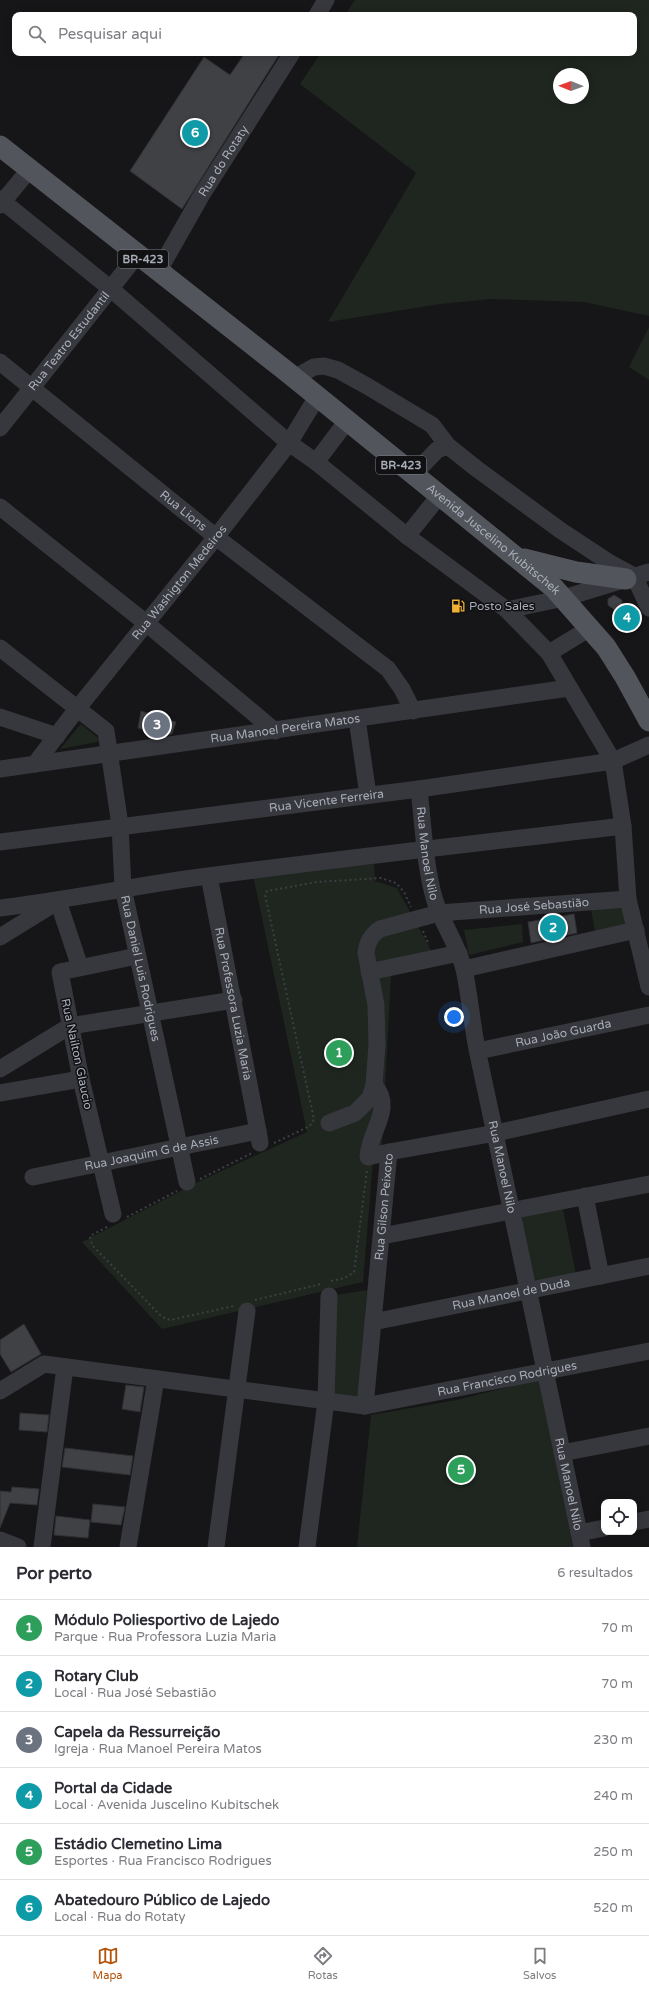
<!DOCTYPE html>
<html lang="pt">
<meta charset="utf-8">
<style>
body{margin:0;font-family:"Varela Round",sans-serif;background:#f2f2f3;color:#2b2b33}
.controls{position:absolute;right:12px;bottom:12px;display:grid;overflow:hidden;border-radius:8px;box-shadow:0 2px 10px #0003}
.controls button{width:36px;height:36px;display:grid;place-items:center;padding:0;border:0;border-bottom:1px solid #e1e1e2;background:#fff;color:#2b2b33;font:20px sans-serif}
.compass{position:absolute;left:553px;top:68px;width:36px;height:36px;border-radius:50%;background:#fff;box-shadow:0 2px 10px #0003;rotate:271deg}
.you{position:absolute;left:454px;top:1017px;width:14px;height:14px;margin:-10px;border:3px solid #fff;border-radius:50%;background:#1a73e8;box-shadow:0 0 0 6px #1a73e833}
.badge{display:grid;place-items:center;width:26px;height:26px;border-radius:50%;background:#b45309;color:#fff;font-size:13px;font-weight:700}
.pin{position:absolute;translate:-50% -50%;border:2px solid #fff;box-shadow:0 1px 4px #0006}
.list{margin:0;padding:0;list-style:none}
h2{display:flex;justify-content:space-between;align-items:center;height:52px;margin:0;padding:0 16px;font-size:17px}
h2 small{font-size:13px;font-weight:400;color:#7c7c81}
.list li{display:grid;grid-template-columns:26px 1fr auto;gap:12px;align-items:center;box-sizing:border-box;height:56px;padding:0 16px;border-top:1px solid #e1e1e2}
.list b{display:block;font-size:15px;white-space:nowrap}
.list p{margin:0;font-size:13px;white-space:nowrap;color:#7c7c81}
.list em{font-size:13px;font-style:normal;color:#7c7c81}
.icon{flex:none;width:22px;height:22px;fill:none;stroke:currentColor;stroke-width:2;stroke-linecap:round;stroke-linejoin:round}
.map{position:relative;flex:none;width:649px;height:1547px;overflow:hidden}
.search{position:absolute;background:#fff;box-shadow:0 2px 10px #0003;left:12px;right:12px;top:12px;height:44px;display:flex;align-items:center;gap:10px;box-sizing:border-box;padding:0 14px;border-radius:8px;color:#7c7c81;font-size:15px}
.sheet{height:388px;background:#fff}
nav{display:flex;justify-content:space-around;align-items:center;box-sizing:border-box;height:56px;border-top:1px solid #e1e1e2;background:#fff;font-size:11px;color:#7c7c81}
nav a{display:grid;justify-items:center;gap:2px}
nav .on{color:#b45309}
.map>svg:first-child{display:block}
</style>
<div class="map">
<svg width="649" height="1547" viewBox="0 0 649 1547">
<rect width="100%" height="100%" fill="#161618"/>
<path fill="#1e261f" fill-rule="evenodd" d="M355 0H649V316L584 302 491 299 440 304 328 322 416 173 300 84 321 53H634V15H345ZM559 74H583V98H559Z
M649 327V380L629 367Z
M81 724 102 741 60 749Z
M374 864 375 881 397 888 433 954 391 975 382 1145 374 1149 363 1282 162 1329 82 1242 204 1179 307 1132 253 875Z
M623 906 626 926 595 932 591 909Z
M522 924 523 942 469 955 464 930Z
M562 1205 576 1274 530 1281 517 1214Z
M367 1290 358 1398 332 1394 336 1295Z
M539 1379 573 1547H357L371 1415 457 1400Z"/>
<path fill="#404145" stroke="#303034" d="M245 53H280L182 209 130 171 204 57 230 75Z
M614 595 622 600V604L639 626 632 632 616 611 608 605V599Z
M141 711 176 722 172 734 163 736 138 728Z
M574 914 577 933 531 943 528 922Z
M24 1324 41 1354 11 1372 0 1354V1340Z
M126 1385 144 1387 140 1412 122 1409Z
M20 1413 49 1415 47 1432 19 1430Z
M65 1448 133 1456 130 1475 62 1467Z
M12 1487 39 1489 37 1505 10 1503 0 1528V1491L11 1492Z
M93 1504 125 1507 121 1525 91 1522Z
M56 1516 90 1520 88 1538 54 1535Z"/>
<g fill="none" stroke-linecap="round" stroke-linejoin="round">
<path stroke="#3d3f44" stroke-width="2" stroke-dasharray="2 3" stroke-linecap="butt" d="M423 931 429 945
M274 1143 310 1126 314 1119 265 895 267 891 317 882 381 878 396 883 404 892 411 907
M200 1179 252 1153
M127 1217 177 1191
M107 1227 90 1236 92 1245 162 1317 170 1320 234 1306
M331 1281 345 1278 354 1272 367 1170
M255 1300 321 1284"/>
<g stroke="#37383d" stroke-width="17">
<path d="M317 15 326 0"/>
<path d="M0 199 111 289 289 443 316 462 407 536 507 610 549 653 613 761 623 826 628 899 649 987"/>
<path d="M0 205 30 169"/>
<path id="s1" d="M158 272 201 196 292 53"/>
<path id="s2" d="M0 362 216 537 388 669 402 689 413 711"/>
<path d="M294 378 314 367 324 366 338 370 367 386 432 425 448 446 477 469 560 530 610 563 634 576"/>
<path id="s3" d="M0 428 138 254"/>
<path d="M316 462 347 421"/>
<path d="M413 475 437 450 448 446"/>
<path d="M0 507 146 623 275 731"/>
<path d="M407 536 439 496"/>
<path d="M634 576 649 608"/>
<path d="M507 610 564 598 649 572"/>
<path id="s4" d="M0 648 106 731 120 825 123 888 187 1182"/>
<path d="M549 653 590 628"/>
<path d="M0 717 57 736"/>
<path d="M357 719 368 795"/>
<path id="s5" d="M35 764 77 709 216 537 289 443 317 397"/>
<path id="s6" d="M0 769C190 741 380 716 569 688"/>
<path id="s7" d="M419 789C423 824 425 868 435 901 443 925 458 945 464 969 470 997 472 1026 478 1054 514 1218 547 1383 582 1547"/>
<path id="s8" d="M0 842 419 789 613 761 649 745"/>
<path id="s9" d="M209 876 258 1131"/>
<path d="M58 901 80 967"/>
<path d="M0 908C65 900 129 887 193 878 336 859 479 843 623 826"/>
<path d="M0 937 55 903"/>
<path d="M464 969 636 930"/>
<path d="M369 972 459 953"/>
<path id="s10" d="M478 1051 649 1015"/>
<path d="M0 1069 70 1026 234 1000"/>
<path d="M374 1085C395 1108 369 1131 368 1157L389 1152"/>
<path d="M0 1093 81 1079"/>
<path id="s11" d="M329 1123 355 1113 370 1098 374 1085 377 1044 376 1005 366 953C367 942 371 935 380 929L439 913 628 899"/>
<path id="s12" d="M33 1177 258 1131 260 1143"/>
<path d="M585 1196 601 1276"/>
<path d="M113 1214 81 1079 60 972 137 956"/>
<path d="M382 1236 649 1184"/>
<path id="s13" d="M373 1322 649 1266"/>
<path id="s14" d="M0 1391 44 1364 365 1406 649 1351"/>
<path id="s15" d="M365 1406 389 1152 496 1133 649 1099"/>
<path d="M562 1453 649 1436"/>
<path d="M634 1522 649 1519"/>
<path d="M579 1533 604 1528"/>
<path d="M0 1540 18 1547"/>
<path d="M42 1547 65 1367"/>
<path d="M128 1547 156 1379"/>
<path d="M216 1547 247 1311"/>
<path d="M307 1547 326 1401 329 1296"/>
</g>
<g stroke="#53555c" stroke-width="21">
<path id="s16" d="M0 146 286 371 554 588 606 647 625 677 649 721"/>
<path d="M524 559 576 572 626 579"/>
</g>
</g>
<defs>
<g id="fuel-bare" transform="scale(1.08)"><path d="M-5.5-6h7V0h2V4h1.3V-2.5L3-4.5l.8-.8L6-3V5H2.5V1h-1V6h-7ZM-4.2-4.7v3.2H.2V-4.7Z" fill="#f2b134" stroke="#111113" stroke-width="2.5" paint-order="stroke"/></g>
</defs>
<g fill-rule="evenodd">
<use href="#fuel-bare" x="458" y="606"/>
</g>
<g text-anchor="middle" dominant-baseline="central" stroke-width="3" stroke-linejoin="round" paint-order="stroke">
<g fill="#111113" stroke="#7b7e86" stroke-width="1">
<rect x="118" y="250" width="50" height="18" rx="3"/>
<rect x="376" y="456" width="50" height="18" rx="3"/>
</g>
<g font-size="11" font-weight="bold" fill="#a8adb8">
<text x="143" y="259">BR-423</text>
<text x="401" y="465">BR-423</text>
</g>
<g font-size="12" fill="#a8adb8" stroke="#111113">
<text stroke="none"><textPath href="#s1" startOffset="129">Rua do Rotaty</textPath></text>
<text stroke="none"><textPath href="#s3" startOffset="111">Rua Teatro Estudantil</textPath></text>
<text stroke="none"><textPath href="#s2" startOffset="236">Rua Lions</textPath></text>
<text stroke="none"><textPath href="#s16" startOffset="631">Avenida Juscelino Kubitschek</textPath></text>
<text stroke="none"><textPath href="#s5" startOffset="232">Rua Washigton Medeiros</textPath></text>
<text stroke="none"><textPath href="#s6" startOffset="288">Rua Manoel Pereira Matos</textPath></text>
<text stroke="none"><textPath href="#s8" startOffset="329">Rua Vicente Ferreira</textPath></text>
<text stroke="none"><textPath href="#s7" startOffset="65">Rua Manoel Nilo</textPath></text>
<text stroke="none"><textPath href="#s11" startOffset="381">Rua José Sebastião</textPath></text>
<text stroke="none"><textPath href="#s4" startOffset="375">Rua Daniel Luis Rodrigues</textPath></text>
<text stroke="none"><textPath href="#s9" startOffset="130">Rua Professora Luzia Maria</textPath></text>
<text stroke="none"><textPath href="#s10" startOffset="87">Rua João Guarda</textPath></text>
<text transform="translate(77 1054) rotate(78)">Rua Nailton Glaucio</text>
<text stroke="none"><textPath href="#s12" startOffset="121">Rua Joaquim G de Assis</textPath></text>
<text stroke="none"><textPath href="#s7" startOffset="389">Rua Manoel Nilo</textPath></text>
<text stroke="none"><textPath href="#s15" startOffset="200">Rua Gilson Peixoto</textPath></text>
<text stroke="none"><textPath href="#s13" startOffset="141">Rua Manoel de Duda</textPath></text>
<text stroke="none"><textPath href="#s14" startOffset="520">Rua Francisco Rodrigues</textPath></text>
<text stroke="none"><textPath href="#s7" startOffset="713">Rua Manoel Nilo</textPath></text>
</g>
<g font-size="12" fill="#a8adb8" stroke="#111113" text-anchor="start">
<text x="469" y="606">Posto Sales</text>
</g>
</g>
</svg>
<div class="controls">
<button><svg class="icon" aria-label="locate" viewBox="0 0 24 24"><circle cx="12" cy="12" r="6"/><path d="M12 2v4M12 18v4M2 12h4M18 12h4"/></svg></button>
</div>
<svg class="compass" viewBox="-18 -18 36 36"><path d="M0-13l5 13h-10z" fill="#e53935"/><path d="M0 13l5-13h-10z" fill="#7c7c81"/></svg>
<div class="you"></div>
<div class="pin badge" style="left:339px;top:1053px;background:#2e9e5b">1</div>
<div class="pin badge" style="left:553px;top:928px;background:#0f9aa8">2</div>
<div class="pin badge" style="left:157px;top:725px;background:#6b7280">3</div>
<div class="pin badge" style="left:627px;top:618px;background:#0f9aa8">4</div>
<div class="pin badge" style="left:461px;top:1470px;background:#2e9e5b">5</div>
<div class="pin badge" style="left:195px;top:133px;background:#0f9aa8">6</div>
<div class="search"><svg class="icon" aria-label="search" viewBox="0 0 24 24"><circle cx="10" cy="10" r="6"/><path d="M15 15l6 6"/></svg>Pesquisar aqui</div>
</div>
<section class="sheet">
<h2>Por perto<small>6 resultados</small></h2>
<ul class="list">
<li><span class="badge" style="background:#2e9e5b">1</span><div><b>Módulo Poliesportivo de Lajedo</b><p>Parque · Rua Professora Luzia Maria</p></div><em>70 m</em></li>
<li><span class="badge" style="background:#0f9aa8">2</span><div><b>Rotary Club</b><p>Local · Rua José Sebastião</p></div><em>70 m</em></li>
<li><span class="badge" style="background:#6b7280">3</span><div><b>Capela da Ressurreição</b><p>Igreja · Rua Manoel Pereira Matos</p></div><em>230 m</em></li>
<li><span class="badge" style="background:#0f9aa8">4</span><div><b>Portal da Cidade</b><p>Local · Avenida Juscelino Kubitschek</p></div><em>240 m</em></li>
<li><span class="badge" style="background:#2e9e5b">5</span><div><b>Estádio Clemetino Lima</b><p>Esportes · Rua Francisco Rodrigues</p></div><em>250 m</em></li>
<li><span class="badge" style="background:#0f9aa8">6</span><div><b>Abatedouro Público de Lajedo</b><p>Local · Rua do Rotaty</p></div><em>520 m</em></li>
</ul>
</section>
<nav>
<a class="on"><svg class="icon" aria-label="map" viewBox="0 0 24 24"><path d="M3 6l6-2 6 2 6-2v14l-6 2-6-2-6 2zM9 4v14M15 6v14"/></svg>Mapa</a>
<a><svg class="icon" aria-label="directions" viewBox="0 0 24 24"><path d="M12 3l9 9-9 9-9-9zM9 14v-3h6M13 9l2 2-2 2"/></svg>Rotas</a>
<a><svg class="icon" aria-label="saved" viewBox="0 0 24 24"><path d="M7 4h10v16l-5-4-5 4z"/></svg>Salvos</a>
</nav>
